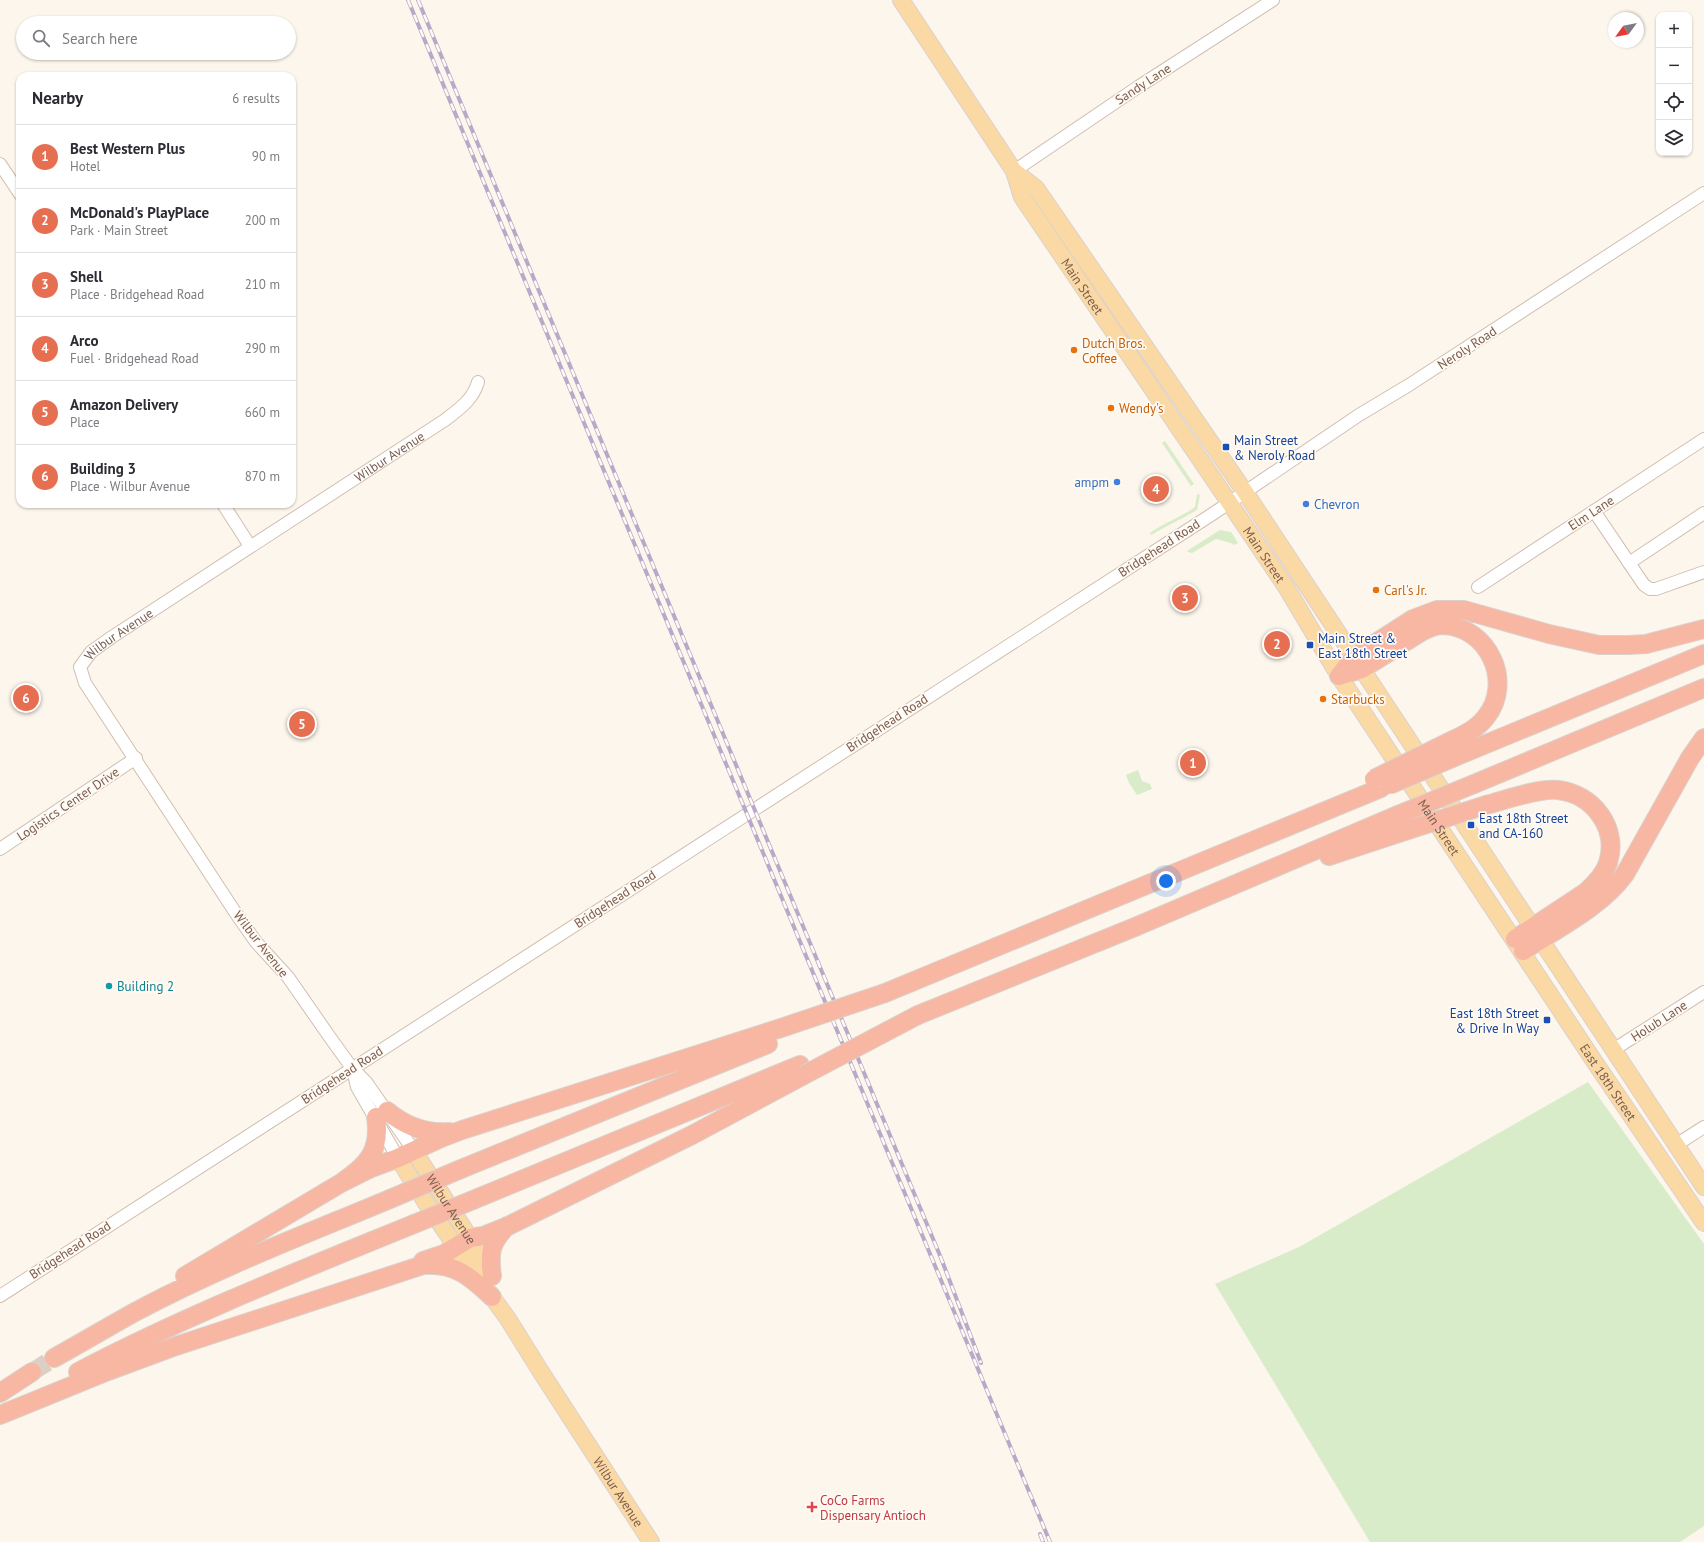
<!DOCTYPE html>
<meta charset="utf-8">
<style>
body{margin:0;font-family:"PT Sans",sans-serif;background:#f7f7f7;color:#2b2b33}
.controls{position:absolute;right:12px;top:12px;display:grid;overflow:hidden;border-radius:8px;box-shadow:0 1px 3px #0004}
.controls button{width:36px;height:36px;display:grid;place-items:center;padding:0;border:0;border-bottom:1px solid #e1e1e2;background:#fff;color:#2b2b33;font:20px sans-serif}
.compass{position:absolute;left:1608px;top:12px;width:36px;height:36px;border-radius:50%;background:#fff;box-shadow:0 1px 3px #0004;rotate:237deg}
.you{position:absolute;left:1166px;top:881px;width:14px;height:14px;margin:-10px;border:3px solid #fff;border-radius:50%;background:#1a73e8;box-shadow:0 0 0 6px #1a73e833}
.badge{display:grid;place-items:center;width:26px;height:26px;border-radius:50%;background:#e76f51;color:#fff;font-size:13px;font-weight:700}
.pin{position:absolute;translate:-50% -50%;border:2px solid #fff;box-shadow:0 1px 4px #0006}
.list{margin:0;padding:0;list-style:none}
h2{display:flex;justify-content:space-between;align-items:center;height:52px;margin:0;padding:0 16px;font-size:17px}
h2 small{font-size:13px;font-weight:400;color:#7c7c81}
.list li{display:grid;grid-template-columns:26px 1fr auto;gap:12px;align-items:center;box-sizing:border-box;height:64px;padding:0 16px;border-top:1px solid #e1e1e2}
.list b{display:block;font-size:15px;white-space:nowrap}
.list p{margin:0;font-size:13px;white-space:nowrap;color:#7c7c81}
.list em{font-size:13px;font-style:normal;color:#7c7c81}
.icon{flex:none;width:22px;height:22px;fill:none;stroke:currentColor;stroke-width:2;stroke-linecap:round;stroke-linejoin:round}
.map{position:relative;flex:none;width:1704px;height:1542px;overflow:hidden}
.search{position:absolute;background:#fff;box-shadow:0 1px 3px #0004;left:16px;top:16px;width:280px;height:44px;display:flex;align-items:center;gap:10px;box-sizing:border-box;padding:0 14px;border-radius:22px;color:#7c7c81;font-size:15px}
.panel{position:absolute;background:#fff;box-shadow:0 1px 3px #0004;left:16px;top:72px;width:280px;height:436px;border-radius:12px}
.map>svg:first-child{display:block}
</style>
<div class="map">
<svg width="1704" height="1542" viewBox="0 0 1704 1542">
<rect width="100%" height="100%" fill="#fdf6ec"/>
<path fill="#d8ecc9" d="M1165 441 1194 484 1191 486 1162 443Z
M1197 494 1200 495 1197 510C1182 519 1166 526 1151 535L1150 533C1164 523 1181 517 1195 507Z
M1220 530 1231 532 1238 543 1234 545 1231 543 1216 539 1192 553 1188 552 1187 551Z
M1278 634 1289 650 1277 658 1266 642Z
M1138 770 1142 781 1150 784 1152 789 1137 795 1129 783 1126 775Z
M1588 1082 1704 1244V1526L1680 1542H1370L1215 1284 1299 1247Z"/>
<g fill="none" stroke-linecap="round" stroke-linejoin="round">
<path stroke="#dcd0c4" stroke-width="18" stroke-dasharray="18 9" stroke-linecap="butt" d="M32 1372 54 1358"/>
<g stroke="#d1beb0" stroke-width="14">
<g id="minor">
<path d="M0 164 20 194"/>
<path d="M1014 171 1138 87 1273 0"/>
<path d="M223 504 250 546"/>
<path d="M1594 511 1644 585 1650 589H1656L1704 572"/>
<path d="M1629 563 1704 513"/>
<path d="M1478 587 1704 439"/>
<path d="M0 849 136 758"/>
<path d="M1613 1050 1704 992"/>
<path d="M353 1069 357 1087 398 1158"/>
<path d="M1676 1145 1704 1127"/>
<path id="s1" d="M414 1151 366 1082 352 1068 329 1036 288 977 256 942 235 912 85 683 80 667 91 652 112 637 445 420C459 409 473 400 478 382"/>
<path d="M0 1296 1211 515 1359 415 1409 385 1704 193"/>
</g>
</g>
<g stroke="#dad1cd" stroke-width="18">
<g id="major">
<path id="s2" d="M901 0 1014 171 1022 197 1229 502 1286 587 1339 676 1594 1061 1704 1223"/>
<path d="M1014 171 1036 188 1245 492 1704 1187"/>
<path id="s3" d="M414 1151 470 1238 492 1277"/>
<path id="s4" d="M398 1158 426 1203 456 1247 508 1319 541 1372 651 1542"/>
</g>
</g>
<g stroke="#dad1cd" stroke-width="20">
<path id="highway" d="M1339 676 1354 657 1413 619 1437 610H1464L1549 634 1599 645H1629L1646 644 1704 629
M1339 676 1362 669 1421 632C1428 628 1436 625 1444 625 1488 627 1514 682 1486 717 1477 729 1464 735 1451 741
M1457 756 1704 654
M1474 784 1704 688
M1486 805C1505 800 1539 788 1558 790 1593 794 1619 828 1608 863 1604 875 1595 884 1586 892L1515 939
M1329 856 1408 830
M1523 951C1556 929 1601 907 1625 874L1690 758 1704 738
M885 993 1381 788
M918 1015 1135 927 1398 815
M387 1111C405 1126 425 1134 449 1132
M461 1169 768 1044
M341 1183 371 1168 398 1158 441 1138 462 1130 778 1029
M473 1200 800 1065
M423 1261 444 1254 470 1238 483 1236 508 1226 591 1185 692 1135 804 1075
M185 1276 341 1183C368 1165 381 1151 376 1117
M492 1276C489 1253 490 1243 507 1226
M54 1358C81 1343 108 1327 135 1312 217 1268 304 1235 390 1199
M78 1372C187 1315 301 1270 414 1224
M0 1393 32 1372
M0 1415 108 1371 170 1348 423 1265C455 1263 470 1276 492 1297"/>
</g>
<use href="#minor" stroke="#fff" stroke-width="12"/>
<use href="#major" stroke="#fbd9a5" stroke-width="16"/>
<use href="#highway" stroke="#f7b7a3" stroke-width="18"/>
<g stroke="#b9a8c9" stroke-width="4">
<path id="rail" d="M408 0 1050 1542
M418 0 941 1258 981 1363
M1040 1534 1043 1542"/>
</g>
<use href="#rail" stroke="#fffaf3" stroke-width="2.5" stroke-dasharray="8" stroke-linecap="butt"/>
<g stroke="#dad1cd" stroke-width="20" stroke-linecap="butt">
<path id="highway-bridge" d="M1374 779 1451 741
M1389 785 1457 756
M1398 815 1474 784
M1408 830 1486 805
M778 1029 885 993
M804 1075 918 1015
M390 1199 461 1169
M414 1224 473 1200"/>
</g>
<use href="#highway-bridge" stroke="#f7b7a3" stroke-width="18"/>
</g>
<g fill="#e8710a" stroke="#fffaf3" stroke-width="1.5">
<circle cx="1074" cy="350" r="4"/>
<circle cx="1111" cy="408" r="4"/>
<circle cx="1376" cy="590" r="4"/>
<circle cx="1323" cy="699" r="4"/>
</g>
<g fill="#1a4fb4" stroke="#fffaf3" stroke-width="1.5">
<rect x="1222" y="443" width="8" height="8" rx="2"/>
<rect x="1306" y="641" width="8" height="8" rx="2"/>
<rect x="1467" y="821" width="8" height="8" rx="2"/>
<rect x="1543" y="1016" width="8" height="8" rx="2"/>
</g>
<g fill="#3f7fe0" stroke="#fffaf3" stroke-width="1.5">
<circle cx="1117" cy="482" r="4"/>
<circle cx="1306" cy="504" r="4"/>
</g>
<circle fill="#0f9aa8" stroke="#fffaf3" stroke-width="1.5" cx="109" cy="986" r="4"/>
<path fill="#e0444e" stroke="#fffaf3" stroke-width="1.5" d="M810 1501h4v4h4v4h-4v4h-4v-4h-4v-4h4z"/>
<g text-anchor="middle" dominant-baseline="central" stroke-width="3.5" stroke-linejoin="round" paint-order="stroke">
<g font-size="13" fill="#7a5c4d" stroke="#fffaf3">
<text transform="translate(1143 84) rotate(-33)">Sandy Lane</text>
<text stroke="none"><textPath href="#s2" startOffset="340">Main Street</textPath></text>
<text transform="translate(1467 348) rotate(-33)">Neroly Road</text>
<text stroke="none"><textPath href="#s1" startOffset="965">Wilbur Avenue</textPath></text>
<text transform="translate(1591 513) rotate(-33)">Elm Lane</text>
<text transform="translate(1159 548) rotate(-33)">Bridgehead Road</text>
<text stroke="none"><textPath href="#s2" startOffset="664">Main Street</textPath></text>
<text stroke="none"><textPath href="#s1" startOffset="641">Wilbur Avenue</textPath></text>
<text transform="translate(887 723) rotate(-33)">Bridgehead Road</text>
<text transform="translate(68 804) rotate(-34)">Logistics Center Drive</text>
<text stroke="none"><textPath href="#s2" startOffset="988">Main Street</textPath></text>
<text transform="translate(615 899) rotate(-33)">Bridgehead Road</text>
<text transform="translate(261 944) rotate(52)">Wilbur Avenue</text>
<text transform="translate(1659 1021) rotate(-33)">Holub Lane</text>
<text transform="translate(342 1075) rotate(-33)">Bridgehead Road</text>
<text stroke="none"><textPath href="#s2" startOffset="1294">East 18th Street</textPath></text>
<text stroke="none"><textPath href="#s3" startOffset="69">Wilbur Avenue</textPath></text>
<text transform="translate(70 1250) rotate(-33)">Bridgehead Road</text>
<text stroke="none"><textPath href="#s4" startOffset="400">Wilbur Avenue</textPath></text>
</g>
<g font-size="13" fill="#c56008" stroke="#fffaf3" text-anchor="start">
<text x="1082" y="343">Dutch Bros.<tspan x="1082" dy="15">Coffee</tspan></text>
<text x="1119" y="408">Wendy's</text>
<text x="1384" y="590">Carl's Jr.</text>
<text x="1331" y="699">Starbucks</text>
</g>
<g font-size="13" fill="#164399" stroke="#fffaf3" text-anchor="start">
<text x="1234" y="440">Main Street<tspan x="1234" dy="15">&amp; Neroly Road</tspan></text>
<text x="1318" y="638">Main Street &amp;<tspan x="1318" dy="15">East 18th Street</tspan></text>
<text x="1479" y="818">East 18th Street<tspan x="1479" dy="15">and CA-160</tspan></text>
<text x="1539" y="1013" text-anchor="end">East 18th Street<tspan x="1539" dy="15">&amp; Drive In Way</tspan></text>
</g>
<g font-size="13" fill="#366cbe" stroke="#fffaf3" text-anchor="end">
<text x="1109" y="482">ampm</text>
<text x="1314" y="504" text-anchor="start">Chevron</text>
</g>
<g font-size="13" fill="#0d838f" stroke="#fffaf3" text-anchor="start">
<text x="117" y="986">Building 2</text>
</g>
<g font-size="13" fill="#be3a42" stroke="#fffaf3" text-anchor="start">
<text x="820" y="1500">CoCo Farms<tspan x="820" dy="15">Dispensary Antioch</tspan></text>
</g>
</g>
</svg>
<div class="controls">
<button>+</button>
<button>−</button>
<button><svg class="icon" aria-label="locate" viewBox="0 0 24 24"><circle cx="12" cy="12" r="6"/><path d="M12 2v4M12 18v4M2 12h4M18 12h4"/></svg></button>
<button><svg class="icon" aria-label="layers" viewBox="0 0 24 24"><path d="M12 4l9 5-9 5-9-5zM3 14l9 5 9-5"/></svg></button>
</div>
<svg class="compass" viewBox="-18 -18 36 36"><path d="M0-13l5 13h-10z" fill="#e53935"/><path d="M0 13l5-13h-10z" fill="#7c7c81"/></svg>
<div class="you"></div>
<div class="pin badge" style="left:1193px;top:763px">1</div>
<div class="pin badge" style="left:1277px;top:644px">2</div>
<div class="pin badge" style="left:1185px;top:598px">3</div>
<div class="pin badge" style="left:1156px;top:489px">4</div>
<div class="pin badge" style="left:302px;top:724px">5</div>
<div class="pin badge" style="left:26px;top:698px">6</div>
<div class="search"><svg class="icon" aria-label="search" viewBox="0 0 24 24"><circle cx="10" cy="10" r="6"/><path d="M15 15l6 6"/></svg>Search here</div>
<section class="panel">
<h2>Nearby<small>6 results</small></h2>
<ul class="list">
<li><span class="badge">1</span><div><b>Best Western Plus</b><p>Hotel</p></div><em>90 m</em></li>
<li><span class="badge">2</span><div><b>McDonald's PlayPlace</b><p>Park · Main Street</p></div><em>200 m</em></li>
<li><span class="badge">3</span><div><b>Shell</b><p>Place · Bridgehead Road</p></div><em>210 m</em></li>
<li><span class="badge">4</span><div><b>Arco</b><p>Fuel · Bridgehead Road</p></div><em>290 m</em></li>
<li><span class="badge">5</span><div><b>Amazon Delivery</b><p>Place</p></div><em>660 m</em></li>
<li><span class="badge">6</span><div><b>Building 3</b><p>Place · Wilbur Avenue</p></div><em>870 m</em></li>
</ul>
</section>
</div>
